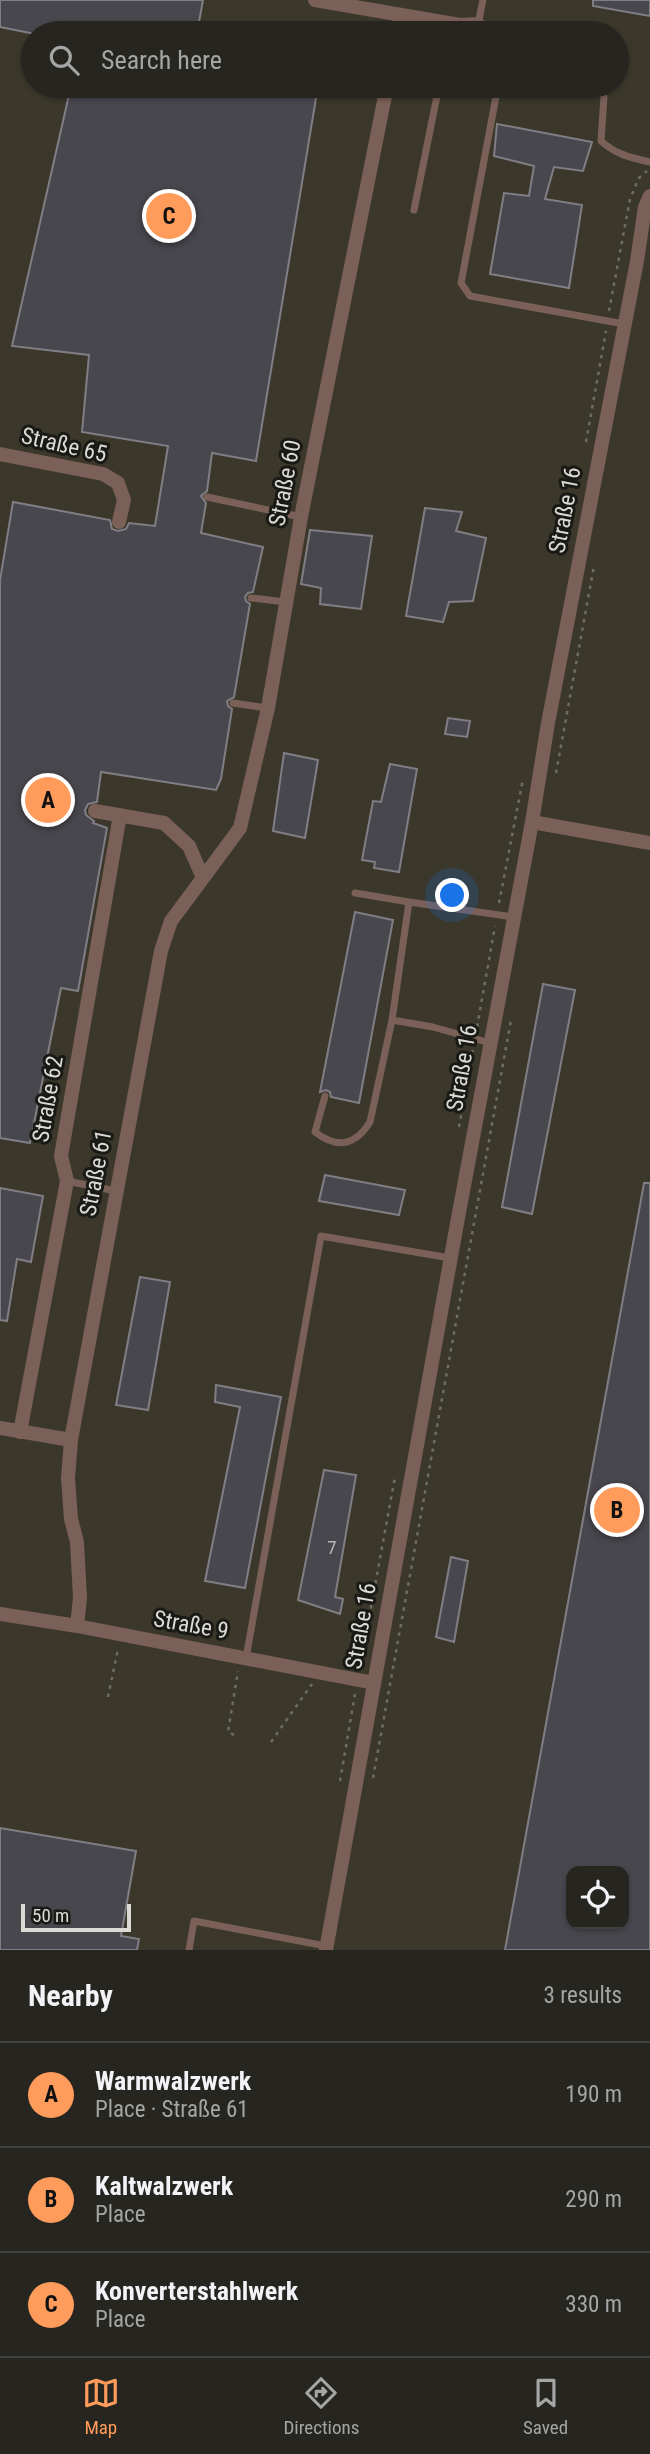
<!DOCTYPE html>
<meta charset="utf-8">
<style>
body{margin:0;font-family:"Roboto Condensed",sans-serif;background:#2e2d29;color:#f1f3f6}
.controls{position:absolute;right:21px;bottom:21px;display:grid;overflow:hidden;border-radius:14px;box-shadow:0 2px 5px #0004}
.controls button{width:63px;height:63px;display:grid;place-items:center;padding:0;border:0;border-bottom:2px solid #42423e;background:#262520;color:#f1f3f6;font:35px sans-serif}
.scale{position:absolute;left:21px;bottom:18px;width:110px;box-sizing:border-box;padding-left:7px;border:4px solid #dbdad5;border-top:0;font-size:19px;line-height:24px;white-space:nowrap;color:#dbdad5;-webkit-text-stroke:5px #191915;paint-order:stroke}
.you{position:absolute;left:453px;top:896px;width:24px;height:24px;margin:-18px;border:5px solid #fff;border-radius:50%;background:#1a73e8;box-shadow:0 0 0 10px #1a73e833}
.badge{display:grid;place-items:center;width:46px;height:46px;border-radius:50%;background:#ff9b5b;color:#111;font-size:23px;font-weight:700}
.pin{position:absolute;translate:-50% -50%;border:4px solid #fff;box-shadow:0 2px 7px #0006}
.list{margin:0;padding:0;list-style:none}
h2{display:flex;justify-content:space-between;align-items:center;height:91px;margin:0;padding:0 28px;font-size:30px}
h2 small{font-size:23px;font-weight:400;color:#a4a5a5}
.list li{display:grid;grid-template-columns:46px 1fr auto;gap:21px;align-items:center;box-sizing:border-box;height:105px;padding:0 28px;border-top:2px solid #42423e}
.list b{display:block;font-size:26px;white-space:nowrap}
.list p{margin:0;font-size:23px;white-space:nowrap;color:#a4a5a5}
.list em{font-size:23px;font-style:normal;color:#a4a5a5}
.icon{flex:none;width:38px;height:38px;fill:none;stroke:currentColor;stroke-width:2;stroke-linecap:round;stroke-linejoin:round}
.map{position:relative;flex:none;width:650px;height:1950px;overflow:hidden}
.search{position:absolute;background:#262520;box-shadow:0 2px 5px #0004;left:21px;right:21px;top:21px;height:77px;display:flex;align-items:center;gap:18px;box-sizing:border-box;padding:0 24px;border-radius:38px;color:#a4a5a5;font-size:26px}
.sheet{height:406px;background:#262520}
nav{display:flex;justify-content:space-around;align-items:center;box-sizing:border-box;height:98px;border-top:2px solid #42423e;background:#262520;font-size:19px;color:#a4a5a5}
nav a{display:grid;justify-items:center;gap:4px}
nav .on{color:#ff9b5b}
.map>svg:first-child{display:block}
</style>
<div class="map">
<svg width="650" height="1950" viewBox="0 0 650 1950">
<rect width="100%" height="100%" fill="#32312a"/>
<path fill="#3b382b" fill-rule="evenodd" d="M0 0H650V1950H0ZM33 33H617V86H33ZM571 1871H624V1924H571Z"/>
<path fill="#49474e" stroke="#807d85" stroke-width="2" fill-rule="evenodd" d="M0 0H203L197 33H30L0 27Z
M593 0H650V16L593 6Z
M71 86H318L256 461 212 453 207 491 201 496 206 503 201 533 263 547 253 592 248 593 245 597 246 601 250 604 234 697 227 701 228 706 232 709 221 779 216 790 101 772 97 802 88 804 85 810 86 815 94 821 93 823 107 828 78 991 61 988 30 1143 0 1138V580L13 502 110 520 112 529 118 531 126 529 129 523 155 526 168 446 82 432 89 355 12 346Z
M497 124 592 142 583 171 554 167 545 199 582 205 569 288 490 274 504 193 529 196 534 166 494 156Z
M425 508 462 512 456 531 486 538 473 601 449 602 443 622 406 616Z
M310 530 372 536 361 609 320 604 321 588 301 584Z
M448 718 470 721 467 737 445 734Z
M284 753 318 760 305 838 273 831Z
M390 764 417 769 399 872 374 868 375 862 362 860 373 801 381 802Z
M355 912 393 920 359 1103 331 1097 330 1092 326 1090 320 1092Z
M543 984 575 990 532 1214 502 1207Z
M325 1175 405 1190 399 1215 319 1201Z
M644 1183H650V1950H505ZM571 1871H624V1924H571Z
M0 1188 43 1196 31 1262 17 1259 7 1321 0 1320Z
M140 1277 170 1282 148 1410 116 1405Z
M216 1385 281 1397 245 1588 205 1581 240 1407 215 1402Z
M324 1470 356 1475 335 1597 343 1599 340 1614 298 1600Z
M451 1557 468 1561 454 1642 436 1637Z
M0 1828 136 1851 121 1936 139 1939 137 1950H0Z"/>
<g fill="none" stroke-linecap="round" stroke-linejoin="round">
<path stroke="#6d6c66" stroke-width="2.5" stroke-dasharray="3.5 5" stroke-linecap="butt" d="M609 311 630 199 639 178 647 171
M586 442 606 331
M556 773 594 566
M499 903 523 779
M477 1027 495 926
M459 1127 473 1050
M360 1667 395 1477
M108 1697 118 1649
M234 1735 228 1732 238 1671
M271 1742 312 1684
M373 1778 511 1020
M340 1781 355 1694"/>
<path stroke="#7b6057" stroke-width="7" d="M481 33 478 24 483 0
M498 86 461 283 470 296 624 324
M596 86 604 97 601 141C615 154 631 158 650 162
M414 210 439 86
M207 497 301 517
M251 598 286 602
M233 703 267 708
M355 893 409 902
M392 1020 409 902 513 917
M325 1096 315 1132C337 1149 355 1146 370 1122L392 1020 433 1027 490 1043
M67 1181 116 1191
M246 1658 321 1236 450 1258
M189 1950 194 1921 326 1946"/>
<path stroke="#7b6057" stroke-width="14" d="M315 0 460 25 478 24
M398 33 401 16
M0 454 103 474 118 483 124 500 119 522
M532 822 650 843
M203 878 240 828 268 708 301 517 387 86
M0 1428 71 1440
M20 1432 67 1181 61 1156 120 815
M0 1614 77 1626 374 1683
M77 1626 80 1598 77 1542 71 1519 68 1478 71 1440 161 951 171 921 203 878 189 846 164 823 95 811
M326 1950 458 1218 532 822 548 723 637 261 645 207 650 196"/>
</g>
<g text-anchor="middle" dominant-baseline="central" stroke-width="6" stroke-linejoin="round" paint-order="stroke">
<g font-size="19" fill="#b6b5b3">
<text x="332" y="1547">7</text>
</g>
<g font-size="23" fill="#dbdad5" stroke="#191915">
<text transform="translate(64 445) rotate(13)">Straße 65</text>
<text transform="translate(285 483) rotate(-79)">Straße 60</text>
<text transform="translate(565 510) rotate(-79)">Straße 16</text>
<text transform="translate(462 1068) rotate(-80)">Straße 16</text>
<text transform="translate(48 1099) rotate(-80)">Straße 62</text>
<text transform="translate(96 1173) rotate(-79)">Straße 61</text>
<text transform="translate(191 1625) rotate(10)">Straße 9</text>
<text transform="translate(361 1626) rotate(-80)">Straße 16</text>
</g>
</g>
</svg>
<div class="controls">
<button><svg class="icon" aria-label="locate" viewBox="0 0 24 24"><circle cx="12" cy="12" r="6"/><path d="M12 2v4M12 18v4M2 12h4M18 12h4"/></svg></button>
</div>
<div class="scale">50 m</div>
<div class="you"></div>
<div class="pin badge" style="left:48px;top:800px">A</div>
<div class="pin badge" style="left:617px;top:1510px">B</div>
<div class="pin badge" style="left:169px;top:216px">C</div>
<div class="search"><svg class="icon" aria-label="search" viewBox="0 0 24 24"><circle cx="10" cy="10" r="6"/><path d="M15 15l6 6"/></svg>Search here</div>
</div>
<section class="sheet">
<h2>Nearby<small>3 results</small></h2>
<ul class="list">
<li><span class="badge">A</span><div><b>Warmwalzwerk</b><p>Place · Straße 61</p></div><em>190 m</em></li>
<li><span class="badge">B</span><div><b>Kaltwalzwerk</b><p>Place</p></div><em>290 m</em></li>
<li><span class="badge">C</span><div><b>Konverterstahlwerk</b><p>Place</p></div><em>330 m</em></li>
</ul>
</section>
<nav>
<a class="on"><svg class="icon" aria-label="map" viewBox="0 0 24 24"><path d="M3 6l6-2 6 2 6-2v14l-6 2-6-2-6 2zM9 4v14M15 6v14"/></svg>Map</a>
<a><svg class="icon" aria-label="directions" viewBox="0 0 24 24"><path d="M12 3l9 9-9 9-9-9zM9 14v-3h6M13 9l2 2-2 2"/></svg>Directions</a>
<a><svg class="icon" aria-label="saved" viewBox="0 0 24 24"><path d="M7 4h10v16l-5-4-5 4z"/></svg>Saved</a>
</nav>
